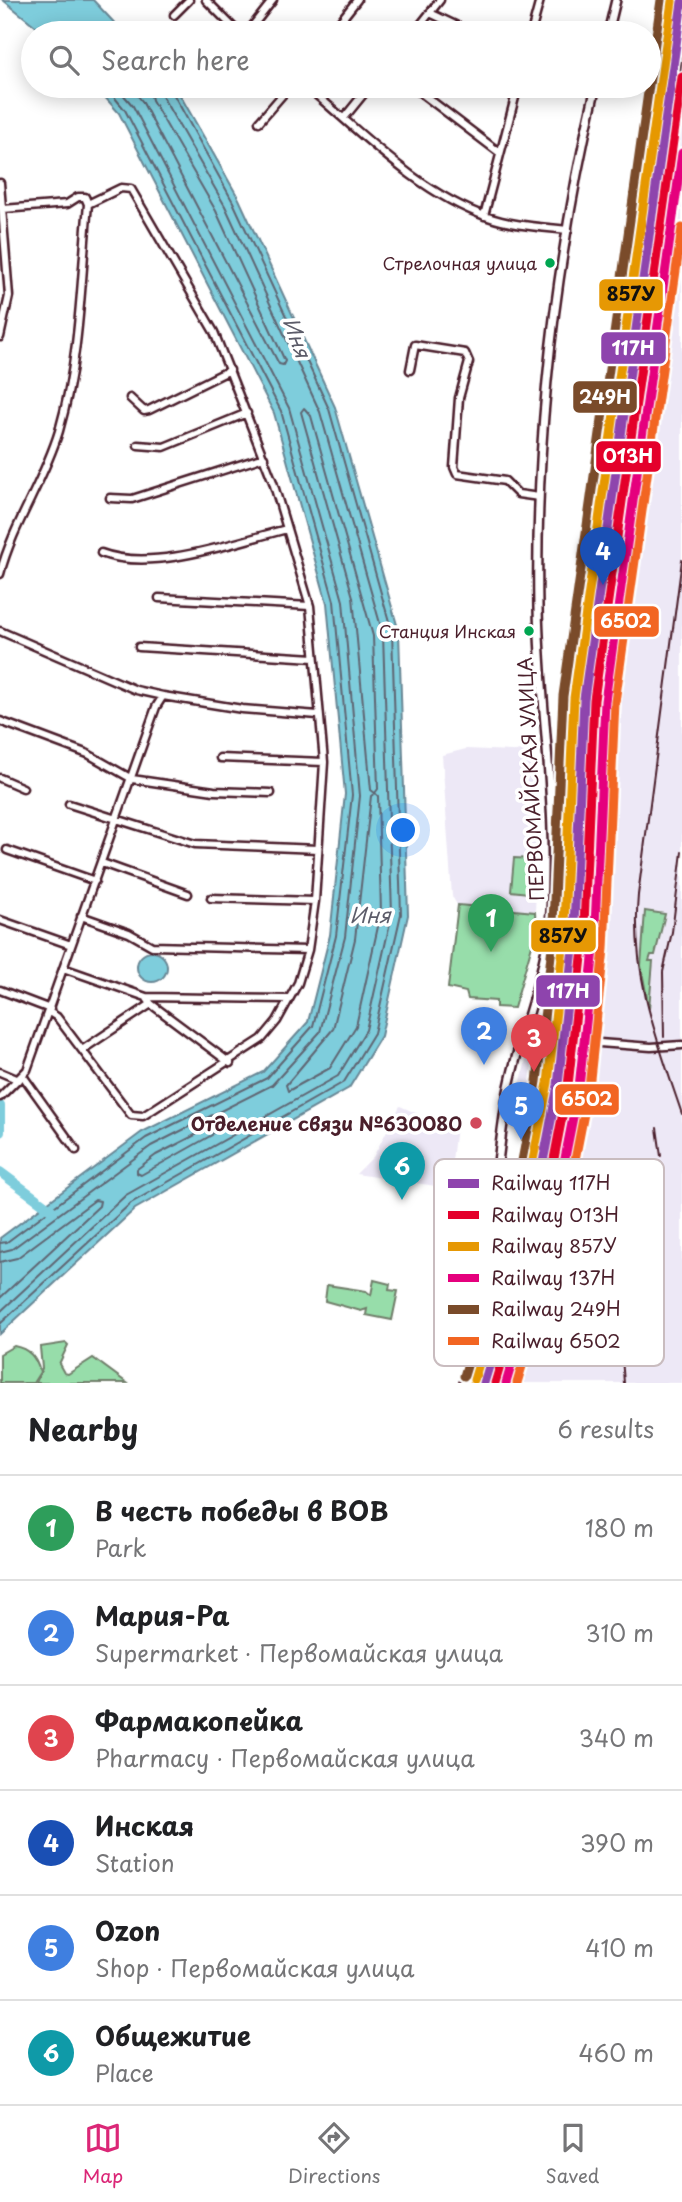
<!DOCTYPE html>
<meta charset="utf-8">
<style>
body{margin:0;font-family:"Playpen Sans",sans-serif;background:#f2f2f2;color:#202124}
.you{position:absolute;left:404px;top:831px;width:24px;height:24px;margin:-18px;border:5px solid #fff;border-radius:50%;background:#1a73e8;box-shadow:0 0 0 10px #1a73e833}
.badge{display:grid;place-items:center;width:46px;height:46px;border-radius:50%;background:#db2777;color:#fff;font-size:23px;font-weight:700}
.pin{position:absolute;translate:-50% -58px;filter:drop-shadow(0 2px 4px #0008)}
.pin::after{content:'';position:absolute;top:37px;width:24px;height:21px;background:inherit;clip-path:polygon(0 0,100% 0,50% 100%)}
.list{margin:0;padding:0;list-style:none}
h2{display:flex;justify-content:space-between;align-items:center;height:91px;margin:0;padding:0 28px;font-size:30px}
h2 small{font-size:23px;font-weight:400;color:#757577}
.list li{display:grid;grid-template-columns:46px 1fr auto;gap:21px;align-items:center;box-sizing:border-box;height:105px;padding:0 28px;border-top:2px solid #e0e0e0}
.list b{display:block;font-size:26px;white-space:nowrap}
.list p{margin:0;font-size:23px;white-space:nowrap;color:#757577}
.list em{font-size:23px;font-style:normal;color:#757577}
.icon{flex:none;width:38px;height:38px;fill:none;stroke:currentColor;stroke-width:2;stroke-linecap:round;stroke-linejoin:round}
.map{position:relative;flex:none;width:682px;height:1383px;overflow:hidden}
.search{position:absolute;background:#fff;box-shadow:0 4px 18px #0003;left:21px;right:21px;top:21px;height:77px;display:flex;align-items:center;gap:18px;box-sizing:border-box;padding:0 24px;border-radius:38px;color:#757577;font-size:26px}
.sheet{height:721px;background:#fff}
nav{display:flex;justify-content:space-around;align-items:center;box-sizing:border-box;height:98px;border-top:2px solid #e0e0e0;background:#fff;font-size:19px;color:#757577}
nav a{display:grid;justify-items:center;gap:4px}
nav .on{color:#db2777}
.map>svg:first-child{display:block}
</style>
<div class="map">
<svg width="682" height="1383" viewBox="0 0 682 1383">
<rect width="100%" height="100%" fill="#fff"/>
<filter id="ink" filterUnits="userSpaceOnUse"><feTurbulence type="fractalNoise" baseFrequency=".0143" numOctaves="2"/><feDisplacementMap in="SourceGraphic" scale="14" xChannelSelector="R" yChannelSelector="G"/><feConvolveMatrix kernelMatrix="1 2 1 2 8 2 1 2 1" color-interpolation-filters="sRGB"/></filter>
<g filter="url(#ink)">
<path fill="#ede8f6" d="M675 0H682V1383H480L547 1113 515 1108 530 1042 558 1045 566 939V712L627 274Z
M466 749 532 752 533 837 538 850 535 912 457 905 452 896 442 755Z
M400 1106 434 1121 456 1126 449 1188 356 1174 373 1157Z"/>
<path fill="#97ddaa" stroke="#707e6a" stroke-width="2" d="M514 858 532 859 528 893 511 891Z
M458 905 535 912 536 931 514 1008 496 1007V1001L468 999 466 992 448 988Z
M645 911 665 914 655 955H651L649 961H653L649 1009 641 966Z
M374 1280 390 1284 389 1290 398 1291 392 1320 366 1315 367 1309 361 1311 325 1301 327 1285 366 1291 371 1295Z
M66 1343 68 1345 59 1364 64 1373 68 1374 93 1358 127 1383H36L42 1368 40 1347Z
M14 1346C29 1349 36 1357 40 1372L33 1383H0V1354Z"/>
<path fill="#7ecddc" stroke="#698795" stroke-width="2" d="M3 0H93L124 33H44Z
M95 86H173L176 88 239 199 335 407 399 632 408 915 381 1036 349 1088 135 1209 0 1334V1238L142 1132 263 1072 308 1022 330 935 345 794 327 603 274 413 119 113Z
M137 967a15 15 0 1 1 30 0a15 15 0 1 1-30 0Z"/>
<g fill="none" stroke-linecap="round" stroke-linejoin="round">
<path stroke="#5f6572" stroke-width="2" d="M130 86 142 101 279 364 283 365 285 361 216 211 152 100 149 86
M304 408 311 416 373 636 378 789 375 793 371 790 353 597 301 412Z
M375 793 378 796 381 913 356 1026 330 1068 288 1091 286 1085 333 1029 355 939 371 796Z
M209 1128 214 1130 212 1135 141 1175 137 1173V1169L156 1155Z
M0 1243 7 1242 146 1138 267 1078 313 1026 336 936 352 795 334 601 281 411 125 110 105 86
M0 1252 12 1249 151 1146 272 1085 320 1032 345 937 360 796 343 601 289 408 133 106 116 86
M0 1262 17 1258 95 1200 100 1201 99 1206 0 1298
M0 1312 126 1195 338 1076 366 1030 392 914 383 634 320 412 225 206 162 96 160 86
M0 1324 131 1203 344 1082 374 1033 401 914 392 632 329 409 233 202 169 86"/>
<path stroke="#7ecddc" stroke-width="10" d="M0 1106V1132
M0 1172 53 1211"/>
<g stroke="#4a1f2b" stroke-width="11">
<path id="minor" d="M206 0 239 33
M430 13 472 33
M174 15 189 0
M247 33 273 0
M331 33 357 0
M414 33 440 0
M531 33 540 0
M306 86C362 133 418 193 488 217 513 226 542 227 568 230
M412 86 500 153
M344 118 370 86
M259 122 290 86
M0 183 9 296 0 337
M3 209 67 204 78 197H85L88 204 121 188 131 189 214 332 273 482 310 606 324 762 315 901 308 950 298 983 277 1021 262 1039 143 1116 131 1115 57 1017 49 1012
M484 216 518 86
M410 370 415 345 465 353 469 362 459 398 454 467 457 474 505 481 518 494 539 497
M130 398 144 411 149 410 230 370
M138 445 164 447 247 413
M110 498 132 499 264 457
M101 553C153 573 234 542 287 529
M0 574C13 524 44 481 59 431 80 358 81 280 88 204
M159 598 310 606
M0 631 136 690 163 696
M139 647 314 658
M0 721 88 754 132 779 214 791 271 793
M220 758 324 762
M0 778 23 788
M69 804 195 844 318 849
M7 850 95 881
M102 863 188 894
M211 898 315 901
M81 916 129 933 152 946 308 950
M0 920 71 945
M63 968 146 997 151 1004 230 1063
M0 990 50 1009
M146 997 289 999
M522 1037 651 1047 682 1045
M82 1050 151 1004
M0 1072 19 1080
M23 1076 76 1150
M0 1097 27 1070 156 707 163 696 242 709 318 715"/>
</g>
<g stroke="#4a1f2b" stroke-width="12">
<path id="major" d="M608 33 616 0
M464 1383C490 1290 491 1192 507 1097 518 1034 547 975 551 911 558 810 540 709 538 608 535 434 556 256 596 86"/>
</g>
<use href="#minor" stroke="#fff" stroke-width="6"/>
<use href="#major" stroke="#fff" stroke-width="7"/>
<path stroke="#4a1f2b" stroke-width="2" d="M682 560 638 895C631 975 657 1040 682 1114
M664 1037 663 972 672 932 682 852
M657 1128 661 1156
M555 1216 583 1110
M494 1383 543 1237 556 1167 587 913 593 720 599 666 682 57
M624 1383 622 1358 634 1261"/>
<g stroke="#fff" stroke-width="14">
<path id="rail-1" d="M484 1383 529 1234 558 1085 573 948 584 699 682 2"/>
</g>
<g stroke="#fff" stroke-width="14">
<path id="rail-2" d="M495 1383 539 1237 568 1086 583 948 594 700 682 77"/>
</g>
<g stroke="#fff" stroke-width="14">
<path id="rail-3" d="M474 1380 519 1232 548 1083 563 947 574 698 672 1"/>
</g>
<g stroke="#fff" stroke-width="14">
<path id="rail-4" d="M506 1383 549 1239 579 1087 594 949 605 701 682 153"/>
</g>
<g stroke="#fff" stroke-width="14">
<path id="rail-5" d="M464 1376 509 1229 537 1082 552 946 563 696 661 0"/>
</g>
<g stroke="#fff" stroke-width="14">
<path id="rail-6" d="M517 1383 559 1242 589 1088 604 949 615 702 682 228"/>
</g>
<use href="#rail-1" stroke="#8e44ad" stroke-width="9"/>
<use href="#rail-2" stroke="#e4002b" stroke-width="9"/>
<use href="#rail-3" stroke="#e69804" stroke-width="9"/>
<use href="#rail-4" stroke="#e5007d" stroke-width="9"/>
<use href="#rail-5" stroke="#7a4b2a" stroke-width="9"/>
<use href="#rail-6" stroke="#f26522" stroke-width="9"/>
</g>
</g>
<g fill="#00a651" stroke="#fff" stroke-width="2.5">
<circle cx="550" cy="263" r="6"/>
<circle cx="529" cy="631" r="6"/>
</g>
<circle fill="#d1495b" stroke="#fff" stroke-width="2.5" cx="476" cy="1123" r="7"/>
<g text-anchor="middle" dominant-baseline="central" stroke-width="7" stroke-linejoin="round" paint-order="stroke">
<g font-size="17" fill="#4a1f2b" stroke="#fff" text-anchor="end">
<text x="537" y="263">Стрелочная улица</text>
<text x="516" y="631">Станция Инская</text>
</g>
<g font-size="19" fill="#4a1f2b" stroke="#fff">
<text transform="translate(530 779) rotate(-93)">ПЕРВОМАЙСКАЯ УЛИЦА</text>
</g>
<g font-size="19" font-weight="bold" fill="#4a1f2b" stroke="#fff" text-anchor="end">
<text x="462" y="1123">Отделение связи №630080</text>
</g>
<g font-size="21" font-style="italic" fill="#5c5c69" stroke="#fff">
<text transform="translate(298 337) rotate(70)">Иня</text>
<text x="370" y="914">Иня</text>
</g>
</g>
<rect x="434" y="1159" width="230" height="207" rx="10" fill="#fff" stroke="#c9bcbf" stroke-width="2"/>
<rect x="448" y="1179" width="31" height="9" fill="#8e44ad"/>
<rect x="448" y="1211" width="31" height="8" fill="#e4002b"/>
<rect x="448" y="1242" width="31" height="9" fill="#e69804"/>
<rect x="448" y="1274" width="31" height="8" fill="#e5007d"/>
<rect x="448" y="1305" width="31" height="9" fill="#7a4b2a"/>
<rect x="448" y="1337" width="31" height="8" fill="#f26522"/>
<g font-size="19" fill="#4a1f2b">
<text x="491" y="1190">Railway 117Н</text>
<text x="491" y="1222">Railway 013Н</text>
<text x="491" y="1253">Railway 857У</text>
<text x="491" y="1285">Railway 137Н</text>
<text x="491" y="1316">Railway 249Н</text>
<text x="491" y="1348">Railway 6502</text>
</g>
<g stroke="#fff" stroke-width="2.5">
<rect x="598" y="278" width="66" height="34" rx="7" fill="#e69804"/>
<rect x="600" y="331" width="67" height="34" rx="7" fill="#8e44ad"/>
<rect x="572" y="380" width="66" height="34" rx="7" fill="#7a4b2a"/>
<rect x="595" y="440" width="67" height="33" rx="7" fill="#e4002b"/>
<rect x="593" y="605" width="67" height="33" rx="7" fill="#f26522"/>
<rect x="530" y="919" width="67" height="34" rx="7" fill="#e69804"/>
<rect x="535" y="974" width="66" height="34" rx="7" fill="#8e44ad"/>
<rect x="554" y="1083" width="66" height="33" rx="7" fill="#f26522"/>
</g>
<g font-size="19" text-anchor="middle" font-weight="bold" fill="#fff">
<text x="633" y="355">117Н</text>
<text x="605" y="404">249Н</text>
<text x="628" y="463">013Н</text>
<text x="626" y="628">6502</text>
<text x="568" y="998">117Н</text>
<text x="587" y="1106">6502</text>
</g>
<g font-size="19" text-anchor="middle" font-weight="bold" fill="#111">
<text x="631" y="301">857У</text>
<text x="563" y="943">857У</text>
</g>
</svg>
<div class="you"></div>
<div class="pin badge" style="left:491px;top:952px;background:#2e9e5b">1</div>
<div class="pin badge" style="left:484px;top:1065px;background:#3f7fe0">2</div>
<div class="pin badge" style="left:534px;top:1072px;background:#e0444e">3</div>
<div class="pin badge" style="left:603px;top:585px;background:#1a4fb4">4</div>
<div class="pin badge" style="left:521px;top:1140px;background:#3f7fe0">5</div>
<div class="pin badge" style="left:402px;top:1200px;background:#0f9aa8">6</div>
<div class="search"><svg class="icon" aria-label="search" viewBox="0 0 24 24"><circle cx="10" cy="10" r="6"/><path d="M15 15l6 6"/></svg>Search here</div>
</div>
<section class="sheet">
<h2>Nearby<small>6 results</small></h2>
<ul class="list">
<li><span class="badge" style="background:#2e9e5b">1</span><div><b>В честь победы в ВОВ</b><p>Park</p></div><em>180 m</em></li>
<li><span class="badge" style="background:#3f7fe0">2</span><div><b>Мария-Ра</b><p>Supermarket · Первомайская улица</p></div><em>310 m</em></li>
<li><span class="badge" style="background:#e0444e">3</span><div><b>Фармакопейка</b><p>Pharmacy · Первомайская улица</p></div><em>340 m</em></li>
<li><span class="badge" style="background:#1a4fb4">4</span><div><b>Инская</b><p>Station</p></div><em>390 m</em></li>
<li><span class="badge" style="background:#3f7fe0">5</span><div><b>Ozon</b><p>Shop · Первомайская улица</p></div><em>410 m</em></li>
<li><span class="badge" style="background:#0f9aa8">6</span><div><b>Общежитие</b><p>Place</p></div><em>460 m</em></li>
</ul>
</section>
<nav>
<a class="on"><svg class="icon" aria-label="map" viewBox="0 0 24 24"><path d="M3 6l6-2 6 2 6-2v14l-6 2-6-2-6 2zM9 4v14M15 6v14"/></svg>Map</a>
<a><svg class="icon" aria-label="directions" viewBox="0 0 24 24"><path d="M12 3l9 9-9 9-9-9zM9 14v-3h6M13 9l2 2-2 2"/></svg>Directions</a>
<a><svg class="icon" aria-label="saved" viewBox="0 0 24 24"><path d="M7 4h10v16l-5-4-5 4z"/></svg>Saved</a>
</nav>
